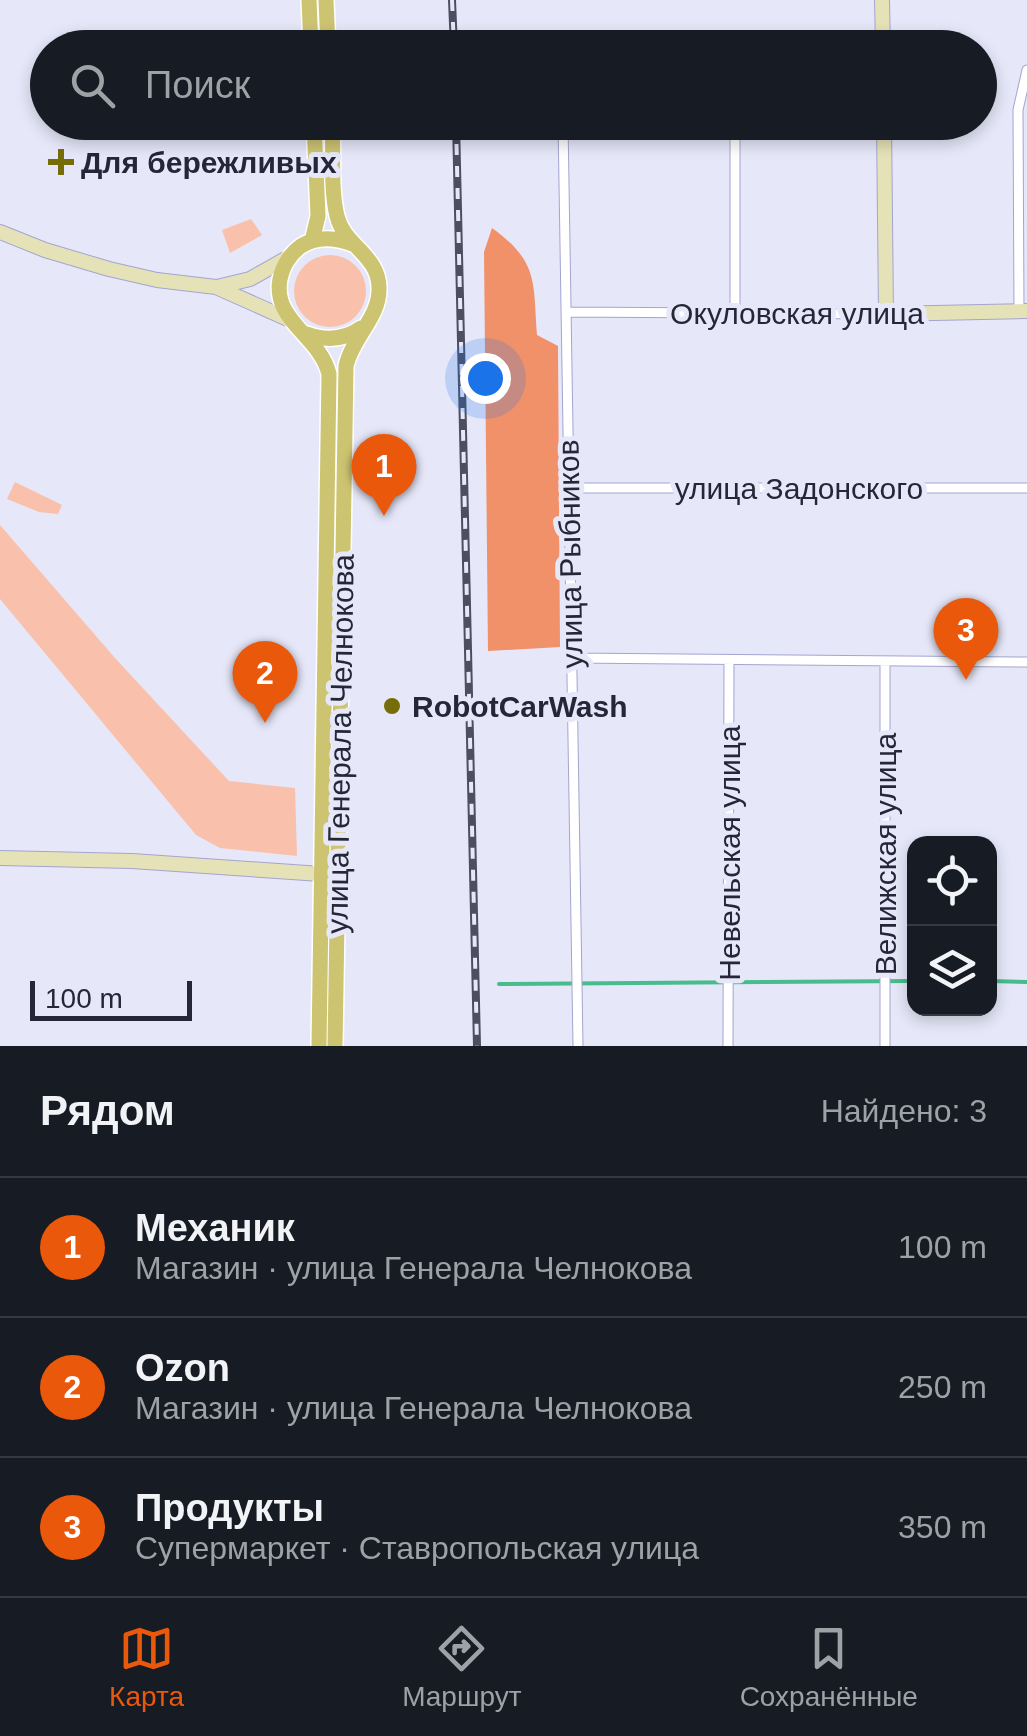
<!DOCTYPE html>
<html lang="ru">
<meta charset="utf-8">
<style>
body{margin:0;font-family:Arial,sans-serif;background:#242831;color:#f1f3f6}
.controls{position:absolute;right:30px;bottom:30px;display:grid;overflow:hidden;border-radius:20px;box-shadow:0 5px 15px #0003}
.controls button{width:90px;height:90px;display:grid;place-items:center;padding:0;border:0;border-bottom:2px solid #363941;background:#171b24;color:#f1f3f6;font:50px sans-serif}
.scale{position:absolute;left:30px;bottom:25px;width:162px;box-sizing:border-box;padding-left:10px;border:5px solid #252636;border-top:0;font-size:28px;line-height:35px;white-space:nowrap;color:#252636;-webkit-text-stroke:8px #e6e7f9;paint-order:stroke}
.you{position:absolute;left:485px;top:378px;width:35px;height:35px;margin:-25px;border:8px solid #fff;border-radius:50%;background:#1a73e8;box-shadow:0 0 0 15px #1a73e833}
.badge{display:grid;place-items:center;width:65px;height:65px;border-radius:50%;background:#ea580c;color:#fff;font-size:32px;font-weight:700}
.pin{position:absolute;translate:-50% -82px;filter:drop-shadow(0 2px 5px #0008)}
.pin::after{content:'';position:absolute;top:52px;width:35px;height:30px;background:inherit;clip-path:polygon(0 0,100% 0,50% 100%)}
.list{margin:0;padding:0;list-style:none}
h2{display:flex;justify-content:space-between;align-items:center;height:130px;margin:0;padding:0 40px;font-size:42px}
h2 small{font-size:32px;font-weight:400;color:#9ea1a6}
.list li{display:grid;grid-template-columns:65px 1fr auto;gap:30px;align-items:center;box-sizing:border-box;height:140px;padding:0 40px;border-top:2px solid #363941}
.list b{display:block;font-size:38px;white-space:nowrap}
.list p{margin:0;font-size:32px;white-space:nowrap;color:#9ea1a6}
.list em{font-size:32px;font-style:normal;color:#9ea1a6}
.icon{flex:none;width:55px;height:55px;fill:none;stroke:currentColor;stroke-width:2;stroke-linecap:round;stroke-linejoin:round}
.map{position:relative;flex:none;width:1027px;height:1046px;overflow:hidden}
.search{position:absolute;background:#171b24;box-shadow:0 5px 15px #0003;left:30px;right:30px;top:30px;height:110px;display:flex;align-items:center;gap:25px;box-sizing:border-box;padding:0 35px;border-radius:55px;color:#9ea1a6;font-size:38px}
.sheet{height:550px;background:#171b24}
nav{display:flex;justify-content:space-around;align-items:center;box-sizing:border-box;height:140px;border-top:2px solid #363941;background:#171b24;font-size:28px;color:#9ea1a6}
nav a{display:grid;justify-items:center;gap:5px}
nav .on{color:#ea580c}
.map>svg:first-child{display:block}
</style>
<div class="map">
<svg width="1027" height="1046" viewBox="0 0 1027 1046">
<rect width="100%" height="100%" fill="#e6e7f9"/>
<path fill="#f9c1ab" d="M251 219 262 235 230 253 222 230Z
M294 291a36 36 0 1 1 72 0a36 36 0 1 1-72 0Z
M15 482 62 505 58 514 39 512 7 499Z
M0 525 115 658 229 781 295 788 297 856 220 848 196 835 0 599Z"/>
<path fill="#f1916a" d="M492 228C539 262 533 282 537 335L558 346 560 647 488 651 484 252Z"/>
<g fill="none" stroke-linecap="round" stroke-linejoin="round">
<path stroke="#47bc8c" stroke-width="4" d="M414 122V123
M990 981 1027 982
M499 984 914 981"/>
<g stroke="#a3a5cf" stroke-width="11">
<path id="street" d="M563 122 578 1046
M735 122V313
M1019 311 1018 110 1027 70
M566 312 886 314
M570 488H1027
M572 658 1027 662
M728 1046 729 661
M885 1046V662"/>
</g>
<g stroke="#a3a5cf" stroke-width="16">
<path id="secondary" d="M882 0 883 48
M884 122 886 314 1027 311
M0 232 45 250 109 269 157 280 216 287 290 320
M217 287 250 279 289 257
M0 858 132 861 321 874"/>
</g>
<g stroke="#fff" stroke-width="18">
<path id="primary" d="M309 0 311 48
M326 0 328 48
M332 122C334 152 330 187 337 216 344 246 379 255 379 288 380 317 352 338 346 366L335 1046
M312 241 318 216 314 122
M307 334C326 341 344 340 361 328
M319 1046 329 374C320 336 272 321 280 279 283 265 290 254 301 246 319 235 337 238 355 245"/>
</g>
<use href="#street" stroke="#fff" stroke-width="9"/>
<use href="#secondary" stroke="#e6e2b8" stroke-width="14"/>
<use href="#primary" stroke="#cdc472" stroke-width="15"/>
<g stroke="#4d4e5f" stroke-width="8">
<path id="rail" d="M452 0 454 48
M456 122 477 1046"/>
</g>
<use href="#rail" stroke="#e6e7f9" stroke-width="4" stroke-dasharray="11" stroke-linecap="butt"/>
</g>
<g fill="#776d08" stroke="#e6e7f9" stroke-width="4">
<path d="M56 147h10v10h10v10h-10v10h-10v-10h-10v-10h10z"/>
<circle cx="392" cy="706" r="10"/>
</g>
<g text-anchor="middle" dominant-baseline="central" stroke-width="10" stroke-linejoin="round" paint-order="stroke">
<g font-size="30" font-weight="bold" fill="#252636" stroke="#e6e7f9" text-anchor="start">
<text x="81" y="162">Для бережливых</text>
<text x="412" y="706">RobotCarWash</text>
</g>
<g font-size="30" fill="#252636" stroke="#e6e7f9">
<text x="797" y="313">Окуловская улица</text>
<text x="799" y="488">улица Задонского</text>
<text transform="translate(570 554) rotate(-91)">улица Рыбников</text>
<text transform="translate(340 744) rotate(-89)">улица Генерала Челнокова</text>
<text transform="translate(729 853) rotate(-90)">Невельская улица</text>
<text transform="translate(885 854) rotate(-90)">Велижская улица</text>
</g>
</g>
</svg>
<div class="controls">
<button><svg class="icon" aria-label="locate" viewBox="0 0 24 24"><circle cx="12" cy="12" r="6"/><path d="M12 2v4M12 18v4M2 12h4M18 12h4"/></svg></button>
<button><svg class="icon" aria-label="layers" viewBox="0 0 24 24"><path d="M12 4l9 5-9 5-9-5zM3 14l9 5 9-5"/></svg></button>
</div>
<div class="scale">100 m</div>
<div class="you"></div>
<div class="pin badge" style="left:384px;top:516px">1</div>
<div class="pin badge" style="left:265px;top:723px">2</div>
<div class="pin badge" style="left:966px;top:680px">3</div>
<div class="search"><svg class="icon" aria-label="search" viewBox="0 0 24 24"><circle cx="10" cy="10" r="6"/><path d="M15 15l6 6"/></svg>Поиск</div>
</div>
<section class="sheet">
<h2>Рядом<small>Найдено: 3</small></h2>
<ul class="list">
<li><span class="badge">1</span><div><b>Механик</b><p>Магазин · улица Генерала Челнокова</p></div><em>100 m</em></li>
<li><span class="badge">2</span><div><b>Ozon</b><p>Магазин · улица Генерала Челнокова</p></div><em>250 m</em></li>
<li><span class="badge">3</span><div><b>Продукты</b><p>Супермаркет · Ставропольская улица</p></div><em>350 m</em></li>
</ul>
</section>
<nav>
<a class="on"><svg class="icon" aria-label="map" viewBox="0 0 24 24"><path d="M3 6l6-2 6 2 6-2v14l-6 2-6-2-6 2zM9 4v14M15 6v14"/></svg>Карта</a>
<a><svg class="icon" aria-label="directions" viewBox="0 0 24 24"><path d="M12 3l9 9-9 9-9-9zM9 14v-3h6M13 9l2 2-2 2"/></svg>Маршрут</a>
<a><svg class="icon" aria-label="saved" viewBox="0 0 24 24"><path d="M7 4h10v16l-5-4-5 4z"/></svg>Сохранённые</a>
</nav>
